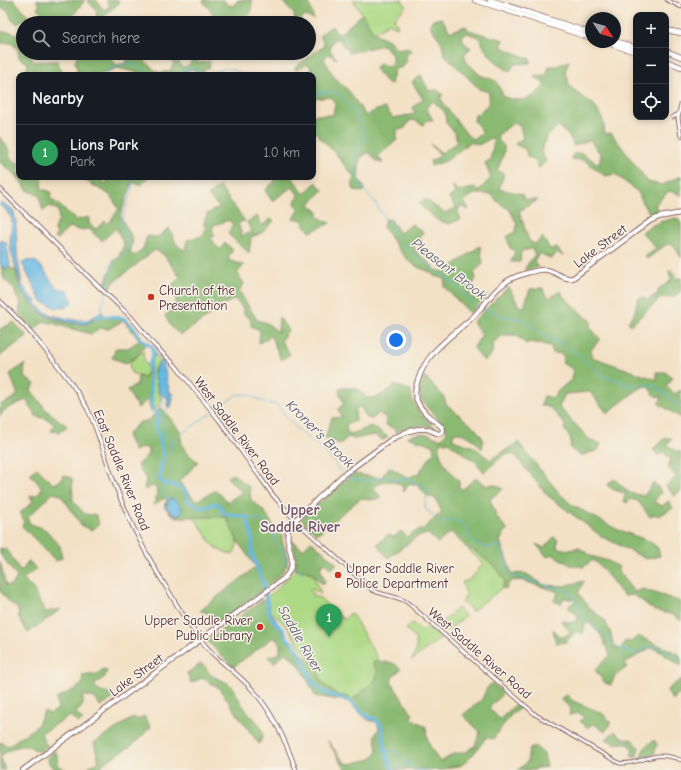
<!DOCTYPE html>
<meta charset="utf-8">
<style>
body{margin:0;font-family:"Comic Neue",sans-serif;background:#20242c;color:#f1f3f6}
.controls{position:absolute;right:12px;top:12px;display:grid;overflow:hidden;border-radius:8px;box-shadow:0 2px 6px #0003}
.controls button{width:36px;height:36px;display:grid;place-items:center;padding:0;border:0;border-bottom:1px solid #363941;background:#171b24;color:#f1f3f6;font:20px sans-serif}
.compass{position:absolute;left:585px;top:12px;width:36px;height:36px;border-radius:50%;background:#171b24;box-shadow:0 2px 6px #0003;rotate:126deg}
.you{position:absolute;left:396px;top:340px;width:14px;height:14px;margin:-10px;border:3px solid #fff;border-radius:50%;background:#1a73e8;box-shadow:0 0 0 6px #1a73e833}
.badge{display:grid;place-items:center;width:26px;height:26px;border-radius:50%;background:#ea580c;color:#fff;font-size:13px;font-weight:700}
.pin{position:absolute;translate:-50% -33px;filter:drop-shadow(0 1px 2px #0008)}
.pin::after{content:'';position:absolute;top:21px;width:14px;height:12px;background:inherit;clip-path:polygon(0 0,100% 0,50% 100%)}
.list{margin:0;padding:0;list-style:none}
h2{display:flex;justify-content:space-between;align-items:center;height:52px;margin:0;padding:0 16px;font-size:17px}
h2 small{font-size:13px;font-weight:400;color:#9ea1a6}
.list li{display:grid;grid-template-columns:26px 1fr auto;gap:12px;align-items:center;box-sizing:border-box;height:56px;padding:0 16px;border-top:1px solid #363941}
.list b{display:block;font-size:15px;white-space:nowrap}
.list p{margin:0;font-size:13px;white-space:nowrap;color:#9ea1a6}
.list em{font-size:13px;font-style:normal;color:#9ea1a6}
.icon{flex:none;width:22px;height:22px;fill:none;stroke:currentColor;stroke-width:2;stroke-linecap:round;stroke-linejoin:round}
.map{position:relative;flex:none;width:681px;height:770px;overflow:hidden}
.search{position:absolute;background:#171b24;box-shadow:0 2px 6px #0003;left:16px;top:16px;width:300px;height:44px;display:flex;align-items:center;gap:10px;box-sizing:border-box;padding:0 14px;border-radius:22px;color:#9ea1a6;font-size:15px}
.panel{position:absolute;background:#171b24;box-shadow:0 2px 6px #0003;left:16px;top:72px;width:300px;height:108px;border-radius:8px}
.map>svg:first-child{display:block}
</style>
<div class="map">
<svg width="681" height="770" viewBox="0 0 681 770">
<rect width="100%" height="100%" fill="#f7f3e8"/>
<filter id="ink" filterUnits="userSpaceOnUse"><feTurbulence type="fractalNoise" baseFrequency=".025" numOctaves="2"/><feDisplacementMap in="SourceGraphic" scale="8" xChannelSelector="R" yChannelSelector="G"/><feConvolveMatrix kernelMatrix="1 2 1 2 8 2 1 2 1" color-interpolation-filters="sRGB"/></filter>
<filter id="wash" filterUnits="userSpaceOnUse"><feTurbulence type="fractalNoise" baseFrequency=".012" numOctaves="4" result="noise"/><feDisplacementMap in="SourceGraphic" scale="16" xChannelSelector="R" yChannelSelector="G"/><feGaussianBlur stdDeviation="0.9" result="paint"/><feColorMatrix in="noise" values="0 0 0 0 0 0 0 0 0 0 0 0 0 0 0 0 0 1.4 0 .05"/><feComposite in="paint" operator="in"/></filter>
<g filter="url(#wash)">
<rect width="100%" height="100%" fill="#f3e1c6"/>
<path fill="#add985" stroke="#7c7c58" d="M353 0H402L406 6 394 19 398 27 394 26 389 23 374 33Z
M143 351 144 360 148 369 144 378 131 373 129 363Z
M155 354 160 360C151 374 153 370 157 385 158 390 157 393 161 397L160 405 151 412 148 401 151 397V364Z
M194 517H226C233 530 242 540 233 555L219 550 212 544Z
M472 548 497 568 505 581 502 588 471 612 470 608 462 603 464 600V597L467 596 462 582C472 581 477 571 483 563L470 551Z
M302 569 313 574 321 594 310 588 313 596 320 598 342 618 345 619 350 613 353 616 380 662 374 661 379 672 375 681 352 700 337 695 322 683 317 668 304 650 298 645 290 630 270 610 267 597 274 592 295 570Z
M458 608 465 616 448 631 441 623Z
M412 623 423 631 428 626 441 638 412 660C418 647 419 639 406 629Z"/>
<path fill="#8ab972" stroke="#6a6c4e" d="M0 0H14L28 16 18 24 12 20 8 11 2 8 0 10Z
M36 0H85L71 18V23H48V19L37 8 40 5Z
M87 0H96L104 10 110 6 106 0H118L120 2 99 21 96 19 97 11Z
M204 0H224L226 4 233 6 238 0H252L251 13 241 23H212L214 15 203 1Z
M281 0H313L309 4 314 19 304 16 301 19 302 23H296L294 14Z
M362 14 374 33 389 40 397 49 408 47 411 51 406 55 407 60 403 67 395 69 391 84 387 83 375 69 379 63 388 67 392 65V54L383 45 349 53 338 38 331 43 330 50 337 59 328 54 324 59 334 77 348 90 366 116 376 110 385 108 393 118 415 114 413 107 423 99 412 82 421 75 429 91 437 90 443 95 440 97 446 107 469 137 474 139 483 132 474 121 475 115 478 114 489 103V92L479 89 444 54 442 43 430 26 432 20 442 18 450 32 466 26 468 30 504 40 501 47 530 59V63L514 64 510 72C494 61 487 55 479 37L466 33 462 36 464 43 471 48 464 54 467 62 480 75 496 81 504 97C525 103 531 100 545 85L534 76H546L549 66H557L569 61 565 72 568 78V83L574 91 594 105 603 120 605 134 611 133 648 182 662 185 681 176V196L680 194 669 191 655 205 659 212 652 215 645 208 638 192 615 174 605 176 584 160 571 159 573 154 581 153 599 164 601 155 590 140 574 146 569 136 558 126 546 138 541 152 546 161 539 168 534 159 527 157 526 150 515 144 523 138 520 126 513 123 497 136 498 140 504 146V153L497 171 504 174 499 189 522 194 525 200H538L519 211 529 241 535 244 542 237 550 249 557 248 563 256 557 252 552 259 539 253 534 261 538 267 525 270V268L535 254 532 249 521 251 520 262H511L515 251 510 248 507 237 516 231 517 224 510 210 498 202 491 194H474L464 201 469 210 460 206 458 212 461 219 449 224 437 220 419 204 425 199 444 213 456 208 449 198 455 193 452 186 460 191 474 188 479 190 491 178 485 163 490 160 494 142 491 138 479 145 470 142 446 161 431 166 430 161 441 156 430 144 442 153 457 142 455 133 446 123 445 112 433 101 426 108 433 120H427L423 125 414 120 409 121 405 128 397 131V140L378 156 383 163 377 162 369 152 360 158 358 178 365 189 363 192 354 190 352 184 354 177 335 153 313 130V115H333L335 103 331 97 313 99V75H310L311 67 307 64 297 70 294 68 323 47 324 43 319 36 332 26 336 33H341Z
M0 30 2 32H11L23 37V53H32V62L57 61 63 73 68 75H26L28 63 19 58 18 49 11 43H0Z
M76 53H107L116 65 127 63 126 53H138V55L156 71 161 73 170 71 174 63 168 57 170 53H181L179 63 182 67 188 66 191 62 190 53H197V63L210 61 209 68H205L201 75 193 69 184 72V75H142L140 73 117 68 99 75H75L78 73 75 61 78 57Z
M0 137 11 152 9 155 14 162 19 163V177H38L43 179 41 188 51 192 50 198 77 220 89 217V224L96 229 105 221 108 224 119 209 110 195 84 180 81 177H100L105 184 107 182 108 177H148L141 185 132 182 120 216 133 239 130 253 135 256 143 249 147 236 158 237 169 228 176 244 185 251 187 240 202 236 206 230 204 223 207 214 219 207 208 196 219 186 245 221 238 223 242 236 251 232 247 222 257 216 261 226 271 219 274 221 262 233 251 237 249 253 228 234 233 225 229 220 214 225 212 230 215 236 210 238 220 250 225 243 233 250 228 257 230 261 244 265 237 273 244 284 239 291 257 320 267 323 278 332 279 317 288 330 281 341 290 354 281 360 271 336 259 343 260 330 251 326V320L244 314 243 308 235 299 213 309 209 316 181 335 172 328 165 316 176 306V296L169 288 180 277 163 254 155 250 115 281 108 291 104 287 113 262 119 257 124 244 116 228 102 241 89 229 79 230 70 227 57 239 54 237 57 234 54 228 59 221 58 210 50 206 43 211 39 195 27 190 17 176 0 162Z
M274 177H292L304 194 316 182 323 190 309 205 318 211V217L330 223 310 232 302 220 293 218 299 211 295 203 298 194 292 187 272 201 265 190 275 181Z
M676 218 679 220 681 224V258L674 245 667 244 647 259 645 257 656 248 642 232C654 223 661 221 676 218Z
M385 219 391 220 400 233 412 224 423 232 420 237 422 244 414 241 412 243 418 254 425 259 436 270 444 272 480 246 483 264 474 272 476 278 469 294 475 299 487 296 470 313 444 287 445 279 434 276C431 270 422 270 416 266 403 259 392 239 383 227Z
M1 266 5 269 11 268 16 270C17 288 28 303 42 314 50 320 74 324 83 324 89 323 95 318 100 316 106 315 119 317 124 320L109 329 100 328 91 334 44 321 34 330 19 314 21 301 17 298 14 289 4 279Z
M672 270 676 279 681 278V291L674 297H662L631 325 628 322 634 314 638 299 643 297 647 300 656 295 660 288 671 281 669 271Z
M508 287 519 306 524 307 530 289 543 288 544 293 550 298 561 290 562 295 584 316 591 320 590 327 600 339 591 350 592 357 657 380 656 372H665L673 378 666 386 674 394 681 390V418L658 403 661 400 660 397 655 396 649 388 644 386 636 391 607 413 590 392 565 394 559 407 590 440 601 444 598 450 580 456 570 448 571 439 564 429 565 425 551 408 541 405 544 396 553 398 559 390 571 380 573 369 562 363 564 358 562 354 553 353 551 346 530 342 526 344 516 335H502L493 343 492 354 484 361 473 348 482 335 473 322Z
M124 321 134 328 146 343 137 356 126 363 112 358 116 348H128L140 340Z
M14 322 27 336 0 356V329Z
M25 364 24 377 35 384 31 390 47 411 67 426 59 432 51 431 54 425 49 420 36 416 26 400 4 410 0 416V404L5 403 18 395 10 374Z
M147 372 149 375 150 397 138 408 127 390 137 385 138 376 144 378Z
M424 376 444 397 446 404 475 428 483 439 482 449C474 439 467 432 453 433V440L474 447 490 460 518 442 559 493 572 505 616 529 649 541 658 548 660 556 646 559 601 536 547 495 514 454H505L484 472 476 462 448 442H440C436 456 449 471 459 481V488L463 489 476 478 487 486 493 484 503 489 490 499 497 518 507 529 500 541 512 574 525 573 544 585 563 586 584 581 578 593 589 607 604 620 610 631 614 647 621 649 625 641 631 642 638 636 679 654 681 659V666L656 649 650 648 625 663 627 667 615 676 611 685 605 683 595 670 610 655 601 635 589 623 585 624 583 634 576 631 566 642 556 643 553 629 562 638 570 632 561 620 571 623 578 620V616L568 607 576 600 563 598 561 604 554 601 558 593 556 591 520 580 510 581 506 589 502 588 505 581 497 568 472 549 470 551 451 532 438 543 428 534 418 536 388 558 377 544 388 535 394 537 401 531 407 537 418 530H422L442 512 435 498 427 496 418 485 409 483 404 492 402 486C390 478 384 480 374 488L381 498 369 500 361 498 317 534 301 519 354 473 355 474 381 478 389 467 408 478 419 473 434 452 433 445 407 437C413 434 420 433 426 434 432 435 436 439 442 438L447 432 445 426 429 410 421 399 420 392Z
M394 385 411 390C411 407 424 418 436 429 420 423 410 425 395 433V429L386 425V418L379 413 372 419 367 418 360 406 355 411 356 421 346 424 347 432 352 434 371 426 388 437 383 440 374 435 354 439 348 437 340 444 325 438 332 418 342 417 338 409 344 404 339 391 341 388H357L366 398C379 398 385 394 394 385Z
M161 407 181 432C180 449 186 452 198 462L179 482 196 501 216 490 228 502 243 491 236 487 227 477 233 474 249 487 251 500 263 510 278 532 282 534C281 545 289 553 287 564 285 577 230 613 217 623L210 614 200 611C218 595 238 582 256 567L238 542 226 517H175L169 512 164 506 167 501 164 498 153 506 157 494 156 487 151 486 147 490 144 488 146 479 137 465 148 454V449L144 447 134 451 127 435 138 423 149 420Z
M665 438H672L667 445 676 451 681 452V491L674 496 666 486 676 477 668 467 671 459 663 452 658 456 653 449Z
M37 468 53 484 59 482 64 475 72 478 73 501 85 514 96 515 99 524 91 530 82 526 61 495 53 493 28 517 29 523 46 530 60 546 62 558 56 561 22 526 24 521 20 513 33 502 30 496 37 495 42 488 30 474Z
M614 479 630 493 644 496 653 483 657 486 661 492 654 502 662 506 669 501 673 508 659 516 655 514 650 517 638 501 631 499 627 503 624 501 625 493 614 490 607 485Z
M554 537 558 540 557 548 571 550 578 547 591 556 608 561 619 567 620 574 634 592 643 589 681 602V621L674 615 654 610 634 595 624 596 601 567 593 560 583 567 570 565 552 554 547 557 536 544 544 548Z
M291 540 303 549 311 541 337 564 331 569 325 563 320 567 325 582 323 584C319 582 318 578 314 575 309 570 301 570 295 570 298 559 295 551 291 540Z
M0 548 7 550 21 572 29 561 36 569 23 579 34 590 36 596 46 612 61 609 28 633 19 618 18 609 9 602 0 591V562L6 586 12 585 17 577 0 554Z
M267 597 270 610 286 637 317 668 322 683 337 695 349 697 352 700 375 681 378 672 373 664 374 661 393 663 401 669 393 676 391 682 413 715 410 717 426 727C426 741 432 751 440 762L454 754 466 752 475 746 480 732 463 715 482 699 487 688 492 683 503 693 489 708 500 719 516 704 520 708 511 715 493 739 486 737C481 745 468 763 459 766 454 767 449 766 444 770H346L327 740 344 762 350 764 372 759 377 751 375 735 379 729 377 722 368 720 347 701 315 696C308 681 301 661 285 653L274 663 268 657 280 653V644L274 637 233 667 207 641Z
M201 664C207 666 206 671 211 675 216 679 225 680 230 685 236 690 238 699 243 706 250 715 262 724 263 736L259 744 218 687 202 678 191 683 187 673Z
M103 669 107 670 105 677 96 683 95 688 103 693 110 692 115 697 101 707 95 698 83 695V705L76 713 83 720 78 723 70 716 41 733 45 744 48 745 39 752 27 745 13 748 0 756 5 770H0V742L8 746 37 726 44 711 51 714 58 708 56 699 82 685 83 675H96Z
M681 679V693L672 700 667 690Z
M567 695 573 701 602 713 611 722 605 732 594 724 588 728 580 721 584 717 579 713 569 715 571 708 560 699Z
M144 716 151 727 133 745 102 764V770H86L89 766 99 762 94 743 134 717 138 720Z
M615 731 622 738 633 740 639 748 636 758 631 756 633 750 629 744 614 743 606 739Z
M654 740 657 744 654 754 641 758C642 749 647 745 654 740Z
M535 746 544 754 547 767 536 768 535 770H518L527 762 529 750Z
M56 751 59 766 67 770H54L49 763 47 757Z"/>
<path fill="#66b7e1" stroke="#586b86" d="M0 203 8 206 12 209 14 213 16 221 17 254 22 285 30 296 35 300 36 304 44 311 49 314 64 318 77 320H87L103 312 102 316 85 324 66 322 43 314 32 303 20 289 21 286 11 252 10 242 12 219 5 209 0 206Z
M0 240 6 242 10 265 9 268 5 269 0 264Z
M24 261C28 261 32 260 36 262 47 268 52 292 65 289L68 291 73 302 65 308 54 307 41 301 22 263Z
M163 360C165 371 167 382 170 393H172L173 398 171 407 167 406 168 398 159 393C157 378 148 371 163 360Z
M170 498C177 500 181 505 183 511L179 515H174L166 507 167 503Z"/>
<g fill="none" stroke-linecap="round" stroke-linejoin="round">
<path stroke="#66b7e1" stroke-width="1" d="M99 75 120 65 132 63 151 75
M178 75 183 70 193 68 204 75C213 73 223 66 232 69 236 70 241 73 244 75
M313 93C320 93 331 91 338 94 347 98 363 126 364 136 364 143 360 147 355 152L359 184 374 201 403 246 451 282 475 305 480 307
M106 292 113 260 115 258H119L127 252 129 249 126 236 120 225 132 188 133 177
M482 308C495 314 509 319 523 319L539 333 548 338 564 344 604 376 618 380 625 385H653L668 395 673 402 681 407
M100 315 105 295
M152 347 162 359V361
M170 406C168 409 165 411 164 414 159 423 166 436 171 443L173 444 176 438 211 413
M214 411 236 395 247 394 268 404H276L297 429 321 448 335 463 337 468 343 473
M158 418 163 400 162 395
M163 458 169 453 172 449 171 444
M346 475 351 479 369 481 382 476 395 480 408 479 424 487 428 493 425 504 426 510C431 513 438 519 443 521 447 522 452 520 456 521 463 523 470 530 469 537 478 547 486 550 499 545L512 576 568 591 578 604 583 618 603 633 616 647 628 652 636 654C653 639 664 651 681 659
M163 483 162 494 169 500
M247 517 260 520 272 531 276 544 282 549 287 563 290 565
M293 566 303 573
M385 750 396 752 409 764
M393 770 397 769 403 764H410L415 769 425 770"/>
<path stroke="#66b7e1" stroke-width="3.5" d="M98 316 118 317 125 319 134 328 142 340 152 347 153 354 149 365 152 406 158 418 155 426C164 448 165 455 159 478L163 483C173 486 178 485 187 493V500L202 508 217 503 221 507 224 514 247 517 252 539V554L264 585 268 609 273 620 283 630 286 637 291 642 298 650 311 680 318 688 325 693 350 701 363 713 369 717 375 719 382 727 385 749 392 770"/>
</g>
</g>
<g filter="url(#ink)">
<g fill="none" stroke-linecap="round" stroke-linejoin="round">
<g stroke="#856361" stroke-width="4.5">
<path id="tertiary" d="M667 0 681 7
M295 520 372 590C383 596 397 595 408 603L536 715 619 763C632 765 644 758 656 756 665 755 673 757 681 760"/>
</g>
<g stroke="#856361" stroke-width="5">
<path id="secondary" d="M681 104 678 118 681 136
M673 117 679 114
M0 189 100 288 131 317 154 345 175 365 220 421 272 494 295 520
M0 301C18 318 35 337 51 357 64 373 77 390 87 408 99 432 105 458 114 482 129 522 148 559 171 595 183 616 196 637 213 654 228 668 245 680 257 695 275 717 287 744 296 770"/>
</g>
<g stroke="#856361" stroke-width="6">
<path id="primary" d="M23 770 283 579C304 559 280 546 290 525L343 475 392 439 406 432 418 429H427L439 434 442 433 443 430 442 427C432 419 420 411 416 398 414 392 416 386 418 380 427 351 452 336 473 317 486 304 497 284 515 277 524 274 538 268 547 270 557 272 563 280 573 278L650 221 659 217 681 213"/>
</g>
<g stroke="#856361" stroke-width="6">
<path id="trunk" d="M475 0 591 38
M490 0 591 33
M666 30 681 33
M615 41 636 48
M604 42 636 52
M666 51 681 57
M666 61 681 67"/>
</g>
<use href="#tertiary" stroke="#fff" stroke-width="2.5"/>
<use href="#secondary" stroke="#fff" stroke-width="3"/>
<use href="#primary" stroke="#fff" stroke-width="4"/>
<use href="#trunk" stroke="#fff" stroke-width="4.5"/>
</g>
</g>
<g fill="#c8321e" stroke="#f7f3e8" stroke-width="1.5">
<circle cx="151" cy="297" r="4"/>
<circle cx="338" cy="575" r="4"/>
<circle cx="260" cy="627" r="4"/>
</g>
<g text-anchor="middle" dominant-baseline="central" stroke-width="3" stroke-linejoin="round" paint-order="stroke">
<g font-size="13" fill="#4a1f2b" stroke="#f7f3e8">
<text transform="translate(600 246) rotate(-37)">Lake Street</text>
<text transform="translate(237 431) rotate(53)">West Saddle River Road</text>
<text transform="translate(122 470) rotate(68)">East Saddle River Road</text>
<text transform="translate(480 653) rotate(41)">West Saddle River Road</text>
<text transform="translate(136 675) rotate(-36)">Lake Street</text>
</g>
<g font-size="13" fill="#4a1f2b" stroke="#f7f3e8" text-anchor="start">
<text x="159" y="290">Church of the<tspan x="159" dy="15">Presentation</tspan></text>
<text x="346" y="568">Upper Saddle River<tspan x="346" dy="15">Police Department</tspan></text>
<text x="252" y="620" text-anchor="end">Upper Saddle River<tspan x="252" dy="15">Public Library</tspan></text>
</g>
<g font-size="14" font-style="italic" fill="#54546b" stroke="#f7f3e8">
<text transform="translate(449 269) rotate(38)">Pleasant Brook</text>
<text transform="translate(320 434) rotate(45)">Kroner's Brook</text>
<text transform="translate(300 639) rotate(60)">Saddle River</text>
</g>
<g font-size="15" font-weight="bold" fill="#6f5169" stroke="#f7f3e8">
<text x="300" y="510">Upper<tspan x="300" dy="17">Saddle River</tspan></text>
</g>
</g>
</svg>
<div class="controls">
<button>+</button>
<button>−</button>
<button><svg class="icon" aria-label="locate" viewBox="0 0 24 24"><circle cx="12" cy="12" r="6"/><path d="M12 2v4M12 18v4M2 12h4M18 12h4"/></svg></button>
</div>
<svg class="compass" viewBox="-18 -18 36 36"><path d="M0-13l5 13h-10z" fill="#e53935"/><path d="M0 13l5-13h-10z" fill="#9ea1a6"/></svg>
<div class="you"></div>
<div class="pin badge" style="left:329px;top:637px;background:#2e9e5b">1</div>
<div class="search"><svg class="icon" aria-label="search" viewBox="0 0 24 24"><circle cx="10" cy="10" r="6"/><path d="M15 15l6 6"/></svg>Search here</div>
<section class="panel">
<h2>Nearby<small></small></h2>
<ul class="list">
<li><span class="badge" style="background:#2e9e5b">1</span><div><b>Lions Park</b><p>Park</p></div><em>1.0 km</em></li>
</ul>
</section>
</div>
